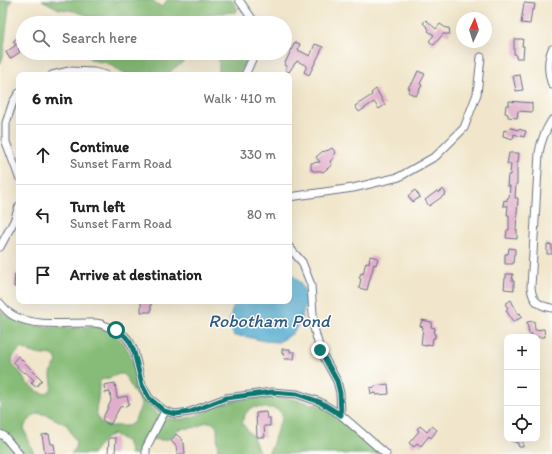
<!DOCTYPE html>
<meta charset="utf-8">
<style>
body{margin:0;font-family:Itim,sans-serif;background:#f2f2f2;color:#202124}
.controls{position:absolute;right:12px;bottom:12px;display:grid;overflow:hidden;border-radius:8px;box-shadow:0 4px 16px #0002}
.controls button{width:36px;height:36px;display:grid;place-items:center;padding:0;border:0;border-bottom:1px solid #e0e0e0;background:#fff;color:#202124;font:20px sans-serif}
.compass{position:absolute;left:456px;top:12px;width:36px;height:36px;border-radius:50%;background:#fff;box-shadow:0 4px 16px #0002;rotate:4deg}
.stop{position:absolute;width:12px;height:12px;margin:-9px;border:3px solid #0f766e;border-radius:50%;background:#fff}
.stop.end{background:#0f766e;border-color:#fff;box-shadow:0 1px 4px #0008}
.list{margin:0;padding:0;list-style:none}
h2{display:flex;justify-content:space-between;align-items:center;height:52px;margin:0;padding:0 16px;font-size:17px}
h2 small{font-size:13px;font-weight:400;color:#757577}
.list li{display:grid;grid-template-columns:26px 1fr auto;gap:12px;align-items:center;box-sizing:border-box;height:60px;padding:0 16px;border-top:1px solid #e0e0e0}
.list b{display:block;font-size:15px;white-space:nowrap}
.list p{margin:0;font-size:13px;white-space:nowrap;color:#757577}
.list em{font-size:13px;font-style:normal;color:#757577}
.icon{flex:none;width:22px;height:22px;fill:none;stroke:currentColor;stroke-width:2;stroke-linecap:round;stroke-linejoin:round}
.map{position:relative;flex:none;width:552px;height:454px;overflow:hidden}
.search{position:absolute;background:#fff;box-shadow:0 4px 16px #0002;left:16px;top:16px;width:276px;height:44px;display:flex;align-items:center;gap:10px;box-sizing:border-box;padding:0 14px;border-radius:22px;color:#757577;font-size:15px}
.panel{position:absolute;background:#fff;box-shadow:0 4px 16px #0002;left:16px;top:72px;width:276px;height:232px;border-radius:8px}
.map>svg:first-child{display:block}
</style>
<div class="map">
<svg width="552" height="454" viewBox="0 0 552 454">
<rect width="100%" height="100%" fill="#fdfcf7"/>
<filter id="ink" filterUnits="userSpaceOnUse"><feTurbulence type="fractalNoise" baseFrequency=".025" numOctaves="2"/><feDisplacementMap in="SourceGraphic" scale="8" xChannelSelector="R" yChannelSelector="G"/><feConvolveMatrix kernelMatrix="1 2 1 2 8 2 1 2 1" color-interpolation-filters="sRGB"/></filter>
<filter id="wash" filterUnits="userSpaceOnUse"><feTurbulence type="fractalNoise" baseFrequency=".012" numOctaves="4" result="noise"/><feDisplacementMap in="SourceGraphic" scale="16" xChannelSelector="R" yChannelSelector="G"/><feGaussianBlur stdDeviation="0.9" result="paint"/><feColorMatrix in="noise" values="0 0 0 0 0 0 0 0 0 0 0 0 0 0 0 0 0 1.4 0 .05"/><feComposite in="paint" operator="in"/></filter>
<g filter="url(#wash)">
<rect width="100%" height="100%" fill="#f1e6cb"/>
<path fill="#86bc77" stroke="#50766a" fill-rule="evenodd" d="M0 0H12L9 5 3 57 0 64Z
M42 0H153L155 3 162 7 167 0H232C233 4 238 6 237 11L236 12C231 13 211 12 209 16 208 17 209 22 209 23H99L98 21 96 18 74 11 59 9Z
M89 53H191L181 64 174 68 168 75H126L116 69 108 63 96 61 92 60 89 58Z
M216 53H249L239 75H217C219 67 221 61 216 53Z
M0 310C4 315 9 317 15 319 35 328 56 328 77 328 85 327 95 325 101 328 148 345 125 392 156 412 158 414 161 416 164 417 175 422 191 418 202 413 207 411 213 407 218 405 234 400 265 396 281 397 292 398 303 402 313 404 319 406 326 406 331 409 341 416 350 428 359 437 365 443 373 447 380 454H268C273 446 275 436 278 427 279 424 283 419 282 415 282 412 276 409 273 408H267L253 407C247 410 243 417 242 423L253 437 258 450 261 454H218L217 428C215 425 214 423 210 422 205 421 200 426 196 427 191 429 181 427 177 430 174 433 172 437 168 439 161 442 153 437 146 440L143 447 144 454H130C129 437 123 442 114 434 106 436 97 447 92 454H71L75 448 76 442 67 425 47 415 39 413 34 415 25 425 24 429 34 454H0ZM22 348C28 351 37 355 44 355 48 354 50 354 54 356 56 358 56 359 57 362 54 365 52 369 51 374 51 384 56 388 45 394 38 392 31 387 26 382 23 379 22 374 19 371 16 368 12 365 12 361 12 356 18 351 22 348ZM119 374H123L127 379 135 394 140 401 141 405 139 411 133 423 128 426H109L103 425 100 422 96 412V408L98 399 99 385 100 381 103 379 109 378Z"/>
<path fill="#51aacf" stroke="#366c96" d="M289 273 295 277 300 282 307 296V300L300 322 293 333 286 338 278 342 264 341 248 337 234 336C227 324 230 313 236 301H289Z"/>
<g id="blocks">
<path fill="#e0aeca" d="M524 3 535 4 534 10H532L530 24 521 23Z
M426 20 436 29 440 24 446 28H449L450 34H443L434 45 429 41 434 35 428 31 429 29 423 23Z
M23 34V46L18 49 20 52 10 59 6 52 16 45 13 41Z
M514 39H523L522 46H524L523 58H516V54H514Z
M295 42 300 44 298 50 310 56 315 44 323 47 309 75 304 72 307 66 297 61 296 63H295L289 72 285 70 287 66 284 65Z
M418 71 425 74 420 84 422 85 416 96 408 92 410 88H408L411 83 412 84Z
M520 75 523 90 516 91 513 76Z
M376 89 385 105 379 109 374 102 359 112 355 106 372 95 371 93Z
M509 101 532 103V112L518 111 517 118 508 117V114L505 113 506 105H509Z
M508 127 518 130V129L526 131 524 137 514 134 513 139 503 136 504 130 507 131Z
M332 148 336 153 333 156 334 158 330 161 332 165 323 172 321 171H313V170H311V163L320 162 316 157 323 151 324 152 327 150V151Z
M509 153H519L518 162H517V184H516L515 198H518L516 230H517V239L506 238 507 230H509V215H507L508 206H503L504 200 507 201V198H509L510 186H507L508 175H510L511 164H507Z
M443 189 446 194 429 206 425 200 437 191 439 193Z
M415 190 420 197 413 202 408 196Z
M547 244 552 245V254H547Z
M509 248 515 249V254H514L513 264H505V254H508Z
M370 256 378 258 376 265 374 264 367 290 359 288 361 279 359 278 361 273 363 274 366 262 369 263Z
M15 274H19V287H14Z
M506 274H513L512 281H514V290L504 289 505 278H506Z
M511 300 518 314 520 313 522 317 513 322 506 310 508 308 505 304Z
M141 301H151V312H141Z
M422 320 432 322 431 327 435 328 434 334H435V338H433L432 345 427 344V346L421 345 423 327 420 326Z
M534 321 535 330 544 329 545 337H532V334H529L527 322Z
M282 349H290V352H295L294 359H284L285 354H282Z
M18 356 42 380 36 387 31 383 34 380 25 372 24 373 17 367 18 366 13 362Z
M115 383 117 398 127 396 129 404H127V406L120 407 110 425 102 420 111 401 110 392 105 393 104 385Z
M388 384 389 394 376 395V393L371 394 370 388 375 387V386Z
M266 412 267 418H270V426H264L265 437H257L256 413Z
M420 426 427 432 432 426 437 430 431 438 429 436 421 446 417 443 414 447 409 443 419 431 417 429Z
M49 434 51 444H54L55 452 45 454 42 435Z
M176 434 183 440 182 441 184 443 185 454H177L176 446 171 441Z
M109 438H116L115 454H108Z
M508 439H523V447H519L518 445V443L508 440Z"/>
</g>
</g>
<g filter="url(#ink)">
<use href="#blocks" fill-opacity="0" stroke="#666f84" stroke-width="1"/>
<g fill="none" stroke-linecap="round" stroke-linejoin="round">
<g stroke="#666f84" stroke-width="9">
<path id="minor" d="M239 0 255 23
M552 49C547 61 548 73 552 85
M52 75 69 71 94 72 106 75
M245 75 255 53
M19 93 13 102 6 123V142L19 177
M552 120C545 131 541 140 539 153L531 287C532 300 538 306 552 308
M289 197 353 188 399 177 436 156 464 128 477 94 481 57
M0 247 14 221 19 206
M289 247 302 262 311 285 314 328 320 350 337 381 340 393 341 415
M0 303C4 308 8 313 14 316 38 328 69 322 95 323L101 324 116 330 125 336 130 342 134 351 142 385 149 398 165 411 175 414 190 412 226 398 272 392 297 394 320 402 341 415 386 454
M0 434 4 436 19 454
M146 454V448L165 411"/>
</g>
<use href="#minor" stroke="#fff" stroke-width="7"/>
</g>
</g>
<g fill="none" stroke-linecap="round" stroke-linejoin="round" filter="url(#ink)">
<path stroke="#0f766e" stroke-width="5" d="M116 330 125 336 130 342 134 352 142 385 149 398 164 411 175 414 190 412 226 398 272 392 297 394 320 402 341 415 340 393 337 381 320 350"/>
</g>
<g text-anchor="middle" dominant-baseline="central" stroke-width="3" stroke-linejoin="round" paint-order="stroke">
<g font-size="18" font-style="italic" fill="#2e5a86" stroke="#fdfcf7">
<text x="269" y="321">Robotham Pond</text>
</g>
</g>
</svg>
<div class="controls">
<button>+</button>
<button>−</button>
<button><svg class="icon" aria-label="locate" viewBox="0 0 24 24"><circle cx="12" cy="12" r="6"/><path d="M12 2v4M12 18v4M2 12h4M18 12h4"/></svg></button>
</div>
<svg class="compass" viewBox="-18 -18 36 36"><path d="M0-13l5 13h-10z" fill="#e53935"/><path d="M0 13l5-13h-10z" fill="#757577"/></svg>
<div class="stop" style="left:116px;top:330px"></div>
<div class="stop end" style="left:320px;top:350px"></div>
<div class="search"><svg class="icon" aria-label="search" viewBox="0 0 24 24"><circle cx="10" cy="10" r="6"/><path d="M15 15l6 6"/></svg>Search here</div>
<section class="panel">
<h2>6 min<small>Walk · 410 m</small></h2>
<ul class="list">
<li><svg class="icon" aria-label="ahead" viewBox="0 0 24 24"><path d="M12 20V5M6 11l6-6 6 6"/></svg><div><b>Continue</b><p>Sunset Farm Road</p></div><em>330 m</em></li>
<li><svg class="icon" aria-label="left" viewBox="0 0 24 24"><path d="M17 20v-9H6M10 6l-5 5 5 5"/></svg><div><b>Turn left</b><p>Sunset Farm Road</p></div><em>80 m</em></li>
<li><svg class="icon" aria-label="arrive" viewBox="0 0 24 24"><path d="M6 21V4h12l-3 4 3 4H6"/></svg><div><b>Arrive at destination</b></div></li>
</ul>
</section>
</div>
